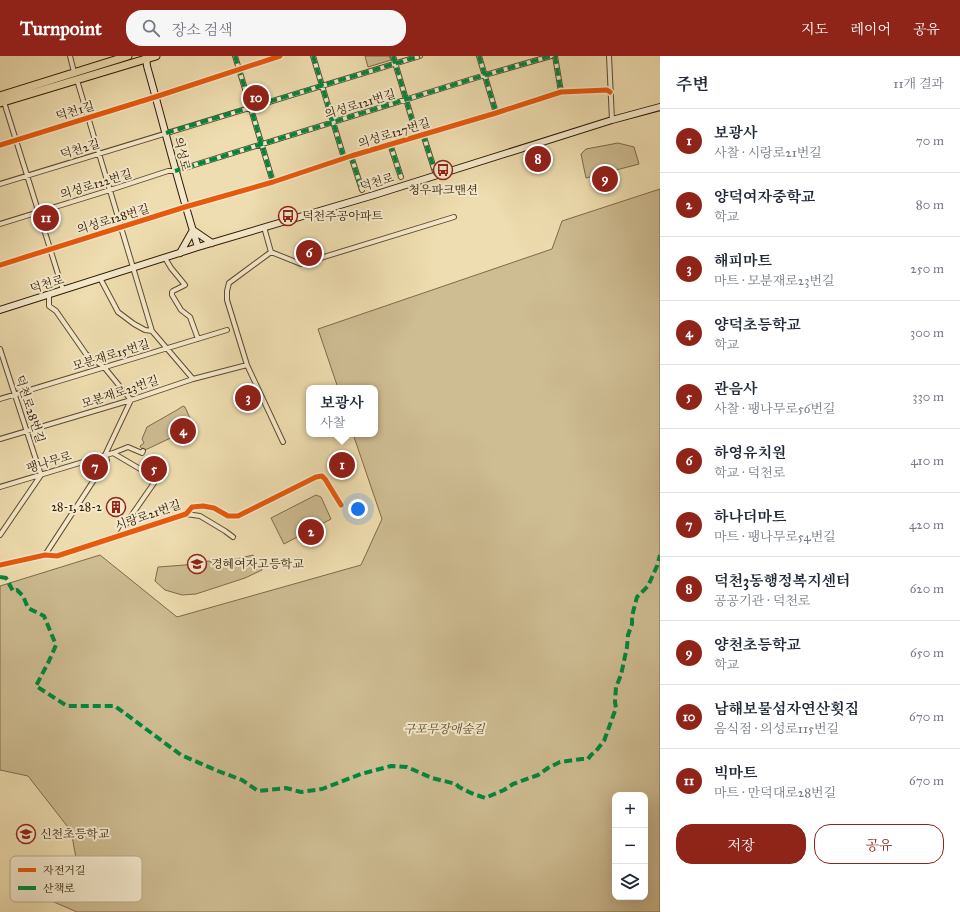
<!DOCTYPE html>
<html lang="ko">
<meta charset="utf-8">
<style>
body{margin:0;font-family:"IM FELL Great Primer","Noto Serif KR",serif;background:#f6f6f7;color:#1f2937}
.controls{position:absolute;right:12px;bottom:12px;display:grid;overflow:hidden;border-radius:8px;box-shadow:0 4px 16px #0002}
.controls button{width:36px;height:36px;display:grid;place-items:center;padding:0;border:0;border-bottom:1px solid #e0e1e3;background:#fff;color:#1f2937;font:20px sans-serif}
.you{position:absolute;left:358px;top:453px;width:14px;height:14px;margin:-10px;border:3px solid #fff;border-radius:50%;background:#1a73e8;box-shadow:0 0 0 6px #1a73e833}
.badge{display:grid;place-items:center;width:26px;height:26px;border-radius:50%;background:#8f2418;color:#fff;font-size:13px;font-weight:700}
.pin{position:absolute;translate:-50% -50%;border:2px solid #fff;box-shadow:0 1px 4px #0006}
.popup{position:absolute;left:306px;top:329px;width:72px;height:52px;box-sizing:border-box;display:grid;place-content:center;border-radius:8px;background:#fff;filter:drop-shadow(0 1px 3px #0005);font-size:13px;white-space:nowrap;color:#747a83}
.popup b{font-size:15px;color:#1f2937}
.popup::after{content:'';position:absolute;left:50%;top:100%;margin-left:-8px;border:8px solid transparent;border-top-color:#fff}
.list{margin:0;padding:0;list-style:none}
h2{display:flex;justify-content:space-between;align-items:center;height:52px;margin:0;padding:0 16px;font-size:17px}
h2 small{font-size:13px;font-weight:400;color:#747a83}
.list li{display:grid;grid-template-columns:26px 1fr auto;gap:12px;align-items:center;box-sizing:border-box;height:64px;padding:0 16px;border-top:1px solid #e0e1e3}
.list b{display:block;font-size:15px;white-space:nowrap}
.list p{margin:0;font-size:13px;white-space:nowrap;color:#747a83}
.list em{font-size:13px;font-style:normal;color:#747a83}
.actions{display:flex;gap:8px;padding:12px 16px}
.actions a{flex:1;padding:9px 0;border:1px solid #8f2418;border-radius:16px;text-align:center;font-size:14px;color:#8f2418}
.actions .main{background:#8f2418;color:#fff}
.icon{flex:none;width:22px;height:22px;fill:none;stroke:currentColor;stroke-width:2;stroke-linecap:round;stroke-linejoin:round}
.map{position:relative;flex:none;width:660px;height:856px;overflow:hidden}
header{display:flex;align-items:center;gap:24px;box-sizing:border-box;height:56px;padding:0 20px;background:#8f2418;color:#fff}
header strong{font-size:19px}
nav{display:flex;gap:22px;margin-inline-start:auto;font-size:14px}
.search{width:280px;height:36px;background:#f6f6f7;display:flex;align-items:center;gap:10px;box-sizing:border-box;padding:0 14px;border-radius:16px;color:#747a83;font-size:15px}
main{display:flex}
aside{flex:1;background:#fff}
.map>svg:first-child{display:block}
</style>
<header>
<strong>Turnpoint</strong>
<div class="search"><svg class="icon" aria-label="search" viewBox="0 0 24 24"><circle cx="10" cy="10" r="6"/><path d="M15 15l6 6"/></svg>장소 검색</div>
<nav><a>지도</a><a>레이어</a><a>공유</a></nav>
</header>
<main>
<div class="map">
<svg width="660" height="856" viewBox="0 0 660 856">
<rect width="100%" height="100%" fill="#eeddb0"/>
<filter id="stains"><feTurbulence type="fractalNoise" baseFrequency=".005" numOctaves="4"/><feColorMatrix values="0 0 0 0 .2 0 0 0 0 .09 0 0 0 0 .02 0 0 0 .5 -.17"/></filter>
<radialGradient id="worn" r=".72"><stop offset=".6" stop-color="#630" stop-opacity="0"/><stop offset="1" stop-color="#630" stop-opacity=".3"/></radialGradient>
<path fill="#cebc92" stroke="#7f6a49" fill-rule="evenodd" d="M365 0H389L391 4 368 11Z
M618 87 634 91 639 108 586 122 581 98 586 93Z
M660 133V856H77L47 843 77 807 71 775 28 720 0 714V530L100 499 177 561 361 509 382 463 353 378H375V332H338L318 273 552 193 562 165ZM615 739H645V841H615Z
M183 350 185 351 194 371 143 395 140 390 144 387 142 383 147 371 177 354Z
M316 439 321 441 331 463 284 488 271 462 312 441Z
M253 499 262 514 245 522 196 538 182 539 165 534 155 525 158 511 185 509 209 505 215 508Z"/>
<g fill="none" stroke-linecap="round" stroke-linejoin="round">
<g stroke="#604a2c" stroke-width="6">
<path id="street" d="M70 0 74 16
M235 0 273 126
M313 0 344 102
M393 0 417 80
M479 0 496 57
M555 0 561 36
M609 0 612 64
M77 24 152 275 193 323
M4 46 63 234
M423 78 436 119
M390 88 401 121
M0 89 155 41 280 0
M351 100 362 134
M0 128 420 0
M0 168 110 134 168 115H175L485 19 551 0
M264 171 271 196 229 227 227 235V244L247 309 283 386
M271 196 301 208 454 161
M165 202 171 212 185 229 173 235 172 236V239L181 254 190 261 198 283
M0 209 185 151 273 126 351 100 496 57 561 36 607 34 610 36
M100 222 118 256 134 268 145 274 152 275
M49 239V250L56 255 86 298 104 311 131 344 105 399
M0 293 41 419 0 479
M0 343 227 274
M0 383 131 344 193 323 247 309
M113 397 128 391 142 397 143 395
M0 431 113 397 152 420 154 427 129 463 119 480
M186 458 200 460 225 475 233 481
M45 499 107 404 105 399
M0 509 45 499 57 500 186 458 192 451 203 450 214 452 228 460H238L316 421 322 420 325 423 341 449"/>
</g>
<g stroke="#301900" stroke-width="8">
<path id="secondary" d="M146 0 147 10C164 70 179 131 198 191
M180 197 193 174 212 187
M0 254 198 191 374 139 612 64 660 51"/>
</g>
<g stroke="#301900" stroke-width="9">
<path id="primary" d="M0 40 128 0
M0 47 156 0"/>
</g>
<use href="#street" stroke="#f4e9cc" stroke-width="4"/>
<use href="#secondary" stroke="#f4e9cc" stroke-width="6"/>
<use href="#primary" stroke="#eeddb0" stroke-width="7"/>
<path stroke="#00873e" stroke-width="4" stroke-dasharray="8 4" stroke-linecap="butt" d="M235 0 273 126
M313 0 344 102
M393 0 417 80
M479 0 496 57
M555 0 561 36
M166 77 420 0
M423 78 436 119
M390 88 401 121
M351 100 362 134
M175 115 485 19 551 0
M0 521 6 522 13 535 17 534 23 540 28 552 44 560 56 589 49 605 36 630 67 650H115L181 699 218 715 242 724 258 735 286 732 301 736 322 733 361 718 391 710 407 711 432 722 456 728 459 731 471 737 485 742 504 734 513 728 538 719 548 712 560 706 582 703H588L591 699 596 695 604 685 616 652 615 646 616 631 621 619 627 591 628 579 632 568V560L637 541 648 530 657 510 660 499"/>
<g stroke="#f4e9cc" stroke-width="8">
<path id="cycleway" d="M0 89 155 41 280 0
M0 209 185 151 273 126 351 100 496 57 561 36 607 34 610 36
M0 509 45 499 57 500 186 458 192 451 203 450 214 452 228 460H238L316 421 322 420 325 423 341 449"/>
</g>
<use href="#cycleway" stroke="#e8590c" stroke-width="5"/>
</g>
<defs>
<g id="bus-ring" transform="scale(1)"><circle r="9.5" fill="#f4e9cc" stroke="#8f2418" stroke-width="1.5"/><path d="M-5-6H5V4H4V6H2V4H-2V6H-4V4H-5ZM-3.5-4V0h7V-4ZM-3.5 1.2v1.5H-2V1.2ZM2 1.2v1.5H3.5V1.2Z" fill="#8f2418"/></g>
<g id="building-ring" transform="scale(1)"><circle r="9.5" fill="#f4e9cc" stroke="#8f2418" stroke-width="1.5"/><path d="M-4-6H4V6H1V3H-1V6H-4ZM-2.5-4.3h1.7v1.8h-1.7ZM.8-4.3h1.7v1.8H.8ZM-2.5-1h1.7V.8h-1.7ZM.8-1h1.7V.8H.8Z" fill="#8f2418"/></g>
<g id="school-ring" transform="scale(1)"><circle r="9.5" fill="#f4e9cc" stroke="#8f2418" stroke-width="1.5"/><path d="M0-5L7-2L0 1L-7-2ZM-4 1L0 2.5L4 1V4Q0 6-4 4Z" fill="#8f2418"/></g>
</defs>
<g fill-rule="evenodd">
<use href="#bus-ring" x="443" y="114"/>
<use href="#bus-ring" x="288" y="160"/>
<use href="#building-ring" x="116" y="451"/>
<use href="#school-ring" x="197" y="508"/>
<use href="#school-ring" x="26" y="778"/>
</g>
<g text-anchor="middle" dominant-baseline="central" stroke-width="4" stroke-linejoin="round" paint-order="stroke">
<g font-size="12" fill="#301900" stroke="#f4e9cc">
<text transform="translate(360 48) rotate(-17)">의성로121번길</text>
<text transform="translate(75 55) rotate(-17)">덕천1길</text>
<text transform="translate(394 77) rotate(-17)">의성로127번길</text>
<text transform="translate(80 93) rotate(-17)">덕천2길</text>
<text transform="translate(182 98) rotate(76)">의성로</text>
<text transform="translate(377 126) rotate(-17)">덕천로</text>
<text transform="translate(96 128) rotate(-17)">의성로122번길</text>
<text transform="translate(113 163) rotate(-17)">의성로128번길</text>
<text transform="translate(47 228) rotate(-17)">덕천로</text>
<text transform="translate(111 299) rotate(-17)">모분재로15번길</text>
<text transform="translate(120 336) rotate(-18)">모분재로23번길</text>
<text transform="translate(30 353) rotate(72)">덕천로28번길</text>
<text transform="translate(49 406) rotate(-17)">팽나무로</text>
<text transform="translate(148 459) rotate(-19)">시랑로21번길</text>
</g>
<g font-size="12" fill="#301900" stroke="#f4e9cc" text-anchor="start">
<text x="443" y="134" text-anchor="middle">청우파크맨션</text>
<text x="302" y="160">덕천주공아파트</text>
<text x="102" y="451" text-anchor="end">28-1, 28-2</text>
<text x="211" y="508">경혜여자고등학교</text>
<text x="40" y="778">신천초등학교</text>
</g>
<g font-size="12" font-style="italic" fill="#5f4a2c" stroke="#f4e9cc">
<text x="444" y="673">구포무장애숲길</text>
</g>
</g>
<rect x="10" y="800" width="132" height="46" rx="6" fill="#f4e9cc" stroke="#b9ab8f" stroke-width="1"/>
<rect x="18" y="812" width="18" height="4" fill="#e8590c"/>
<rect x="18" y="830" width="18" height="4" fill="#00873e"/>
<g font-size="11" fill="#301900">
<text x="43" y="818">자전거길</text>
<text x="43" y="836">산책로</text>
</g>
<rect width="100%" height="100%" filter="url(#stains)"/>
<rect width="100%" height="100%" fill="url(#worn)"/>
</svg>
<div class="controls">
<button>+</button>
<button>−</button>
<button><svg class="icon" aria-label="layers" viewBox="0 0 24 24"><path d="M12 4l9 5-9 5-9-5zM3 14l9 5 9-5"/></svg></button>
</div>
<div class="you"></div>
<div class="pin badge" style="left:342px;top:409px">1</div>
<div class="popup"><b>보광사</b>사찰</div>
<div class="pin badge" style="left:311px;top:476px">2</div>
<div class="pin badge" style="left:248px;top:342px">3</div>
<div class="pin badge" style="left:183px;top:375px">4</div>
<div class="pin badge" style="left:154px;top:413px">5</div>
<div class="pin badge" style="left:309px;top:197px">6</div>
<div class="pin badge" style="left:95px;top:411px">7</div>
<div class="pin badge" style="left:538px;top:103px">8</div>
<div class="pin badge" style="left:605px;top:123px">9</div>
<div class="pin badge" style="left:256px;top:42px">10</div>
<div class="pin badge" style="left:46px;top:162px">11</div>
</div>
<aside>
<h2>주변<small>11개 결과</small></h2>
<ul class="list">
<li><span class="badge">1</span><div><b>보광사</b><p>사찰 · 시랑로21번길</p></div><em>70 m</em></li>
<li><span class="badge">2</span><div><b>양덕여자중학교</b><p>학교</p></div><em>80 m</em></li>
<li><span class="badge">3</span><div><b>해피마트</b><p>마트 · 모분재로23번길</p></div><em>250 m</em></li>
<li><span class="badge">4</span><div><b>양덕초등학교</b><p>학교</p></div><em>300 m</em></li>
<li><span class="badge">5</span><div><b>관음사</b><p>사찰 · 팽나무로56번길</p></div><em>330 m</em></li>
<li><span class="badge">6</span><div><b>하영유치원</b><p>학교 · 덕천로</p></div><em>410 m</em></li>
<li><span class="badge">7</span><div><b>하나더마트</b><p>마트 · 팽나무로54번길</p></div><em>420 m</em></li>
<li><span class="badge">8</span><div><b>덕천3동행정복지센터</b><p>공공기관 · 덕천로</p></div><em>620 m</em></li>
<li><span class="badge">9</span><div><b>양천초등학교</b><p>학교</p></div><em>650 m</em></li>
<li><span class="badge">10</span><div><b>남해보물섬자연산횟집</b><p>음식점 · 의성로115번길</p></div><em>670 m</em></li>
<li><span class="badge">11</span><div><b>빅마트</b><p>마트 · 만덕대로28번길</p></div><em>670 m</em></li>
</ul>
<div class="actions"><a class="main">저장</a><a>공유</a></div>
</aside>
</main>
